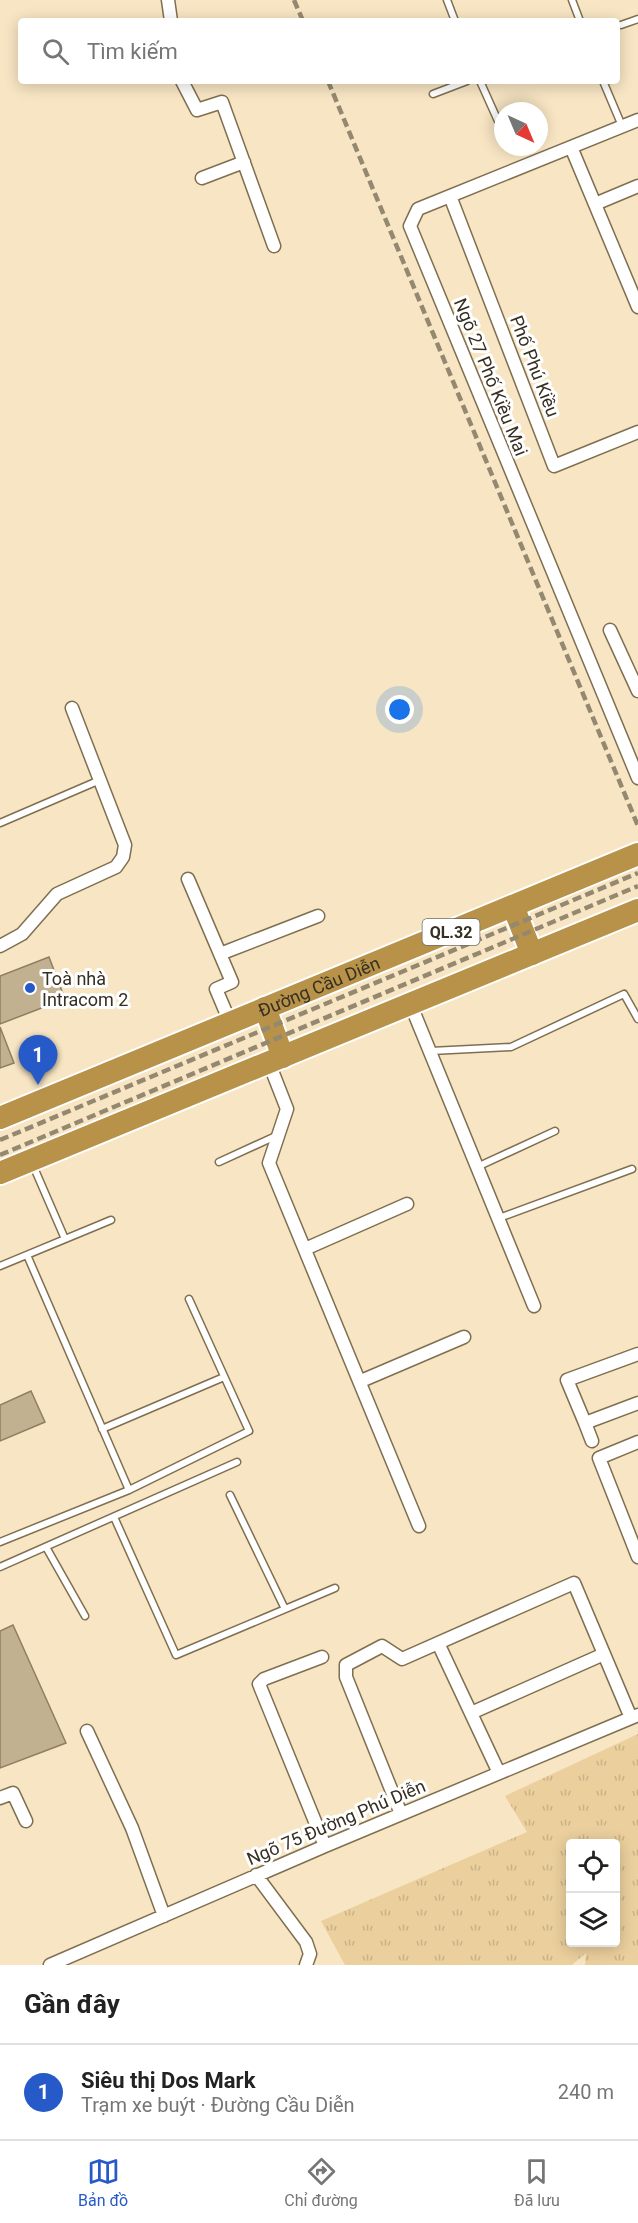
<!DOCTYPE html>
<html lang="vi">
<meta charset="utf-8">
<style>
body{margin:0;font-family:Roboto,sans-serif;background:#f6f6f6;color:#222}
.controls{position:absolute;right:18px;bottom:18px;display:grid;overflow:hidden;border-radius:6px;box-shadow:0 3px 15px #0003}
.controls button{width:54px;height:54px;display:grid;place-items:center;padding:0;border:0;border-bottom:2px solid #e0e0e0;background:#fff;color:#222;font:30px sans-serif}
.compass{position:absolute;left:494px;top:102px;width:54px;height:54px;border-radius:50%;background:#fff;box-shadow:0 3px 15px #0003;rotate:136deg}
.you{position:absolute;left:400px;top:710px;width:21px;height:21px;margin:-15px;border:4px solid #fff;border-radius:50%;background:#1a73e8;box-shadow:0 0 0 9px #1a73e833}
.badge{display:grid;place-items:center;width:39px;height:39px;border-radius:50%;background:#265ac8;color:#fff;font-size:20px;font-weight:700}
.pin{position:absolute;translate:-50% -50px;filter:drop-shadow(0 2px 3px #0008)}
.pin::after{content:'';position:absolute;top:32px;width:21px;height:18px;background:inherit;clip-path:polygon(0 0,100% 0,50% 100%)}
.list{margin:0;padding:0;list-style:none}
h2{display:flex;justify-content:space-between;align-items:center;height:78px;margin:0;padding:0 24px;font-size:26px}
h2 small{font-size:20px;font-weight:400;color:#767676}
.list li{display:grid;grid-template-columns:39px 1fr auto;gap:18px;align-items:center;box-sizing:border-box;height:96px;padding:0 24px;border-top:2px solid #e0e0e0}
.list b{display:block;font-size:22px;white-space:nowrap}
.list p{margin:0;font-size:20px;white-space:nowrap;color:#767676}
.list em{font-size:20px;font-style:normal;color:#767676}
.icon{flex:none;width:33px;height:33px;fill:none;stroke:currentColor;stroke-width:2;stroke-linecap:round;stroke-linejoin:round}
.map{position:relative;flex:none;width:638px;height:1965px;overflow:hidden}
.search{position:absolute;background:#fff;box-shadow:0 3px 15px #0003;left:18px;right:18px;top:18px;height:66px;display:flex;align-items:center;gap:15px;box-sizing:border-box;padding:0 21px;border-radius:6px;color:#767676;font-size:22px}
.sheet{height:174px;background:#fff}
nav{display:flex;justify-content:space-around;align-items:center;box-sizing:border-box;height:84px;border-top:2px solid #e0e0e0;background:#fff;font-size:16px;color:#767676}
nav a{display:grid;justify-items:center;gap:3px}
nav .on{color:#265ac8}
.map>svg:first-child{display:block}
</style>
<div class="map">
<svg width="638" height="1965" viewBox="0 0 638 1965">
<defs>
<pattern id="grass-tufts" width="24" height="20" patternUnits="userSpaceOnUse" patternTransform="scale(1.5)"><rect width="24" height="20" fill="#ebcf9d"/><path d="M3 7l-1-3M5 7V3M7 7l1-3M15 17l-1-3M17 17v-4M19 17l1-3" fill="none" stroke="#cab287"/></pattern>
</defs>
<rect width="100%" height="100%" fill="#f7e5c3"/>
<path fill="url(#grass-tufts)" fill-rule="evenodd" d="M638 1734V1965H585L586 1953 572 1965H345L321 1921 527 1832 505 1796ZM570 1844H616V1942H570Z"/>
<path fill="#c2b190" stroke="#8e7e5f" stroke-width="1.5" d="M49 957 65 999 0 1024V976Z
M0 1027 14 1063 0 1068Z
M31 1391 45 1422 0 1441V1405Z
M13 1625 66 1743 0 1768V1631Z"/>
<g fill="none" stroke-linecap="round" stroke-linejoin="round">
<g stroke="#7f6f50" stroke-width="9">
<path id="lane" d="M447 0 455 21
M572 0 580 21
M621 25 638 19
M480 81 498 121
M603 81 622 126
M433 94 467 81
M0 823 100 780
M431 1051 511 1047 624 994 638 1019
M219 1162 278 1135
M32 1163 65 1239
M477 1167 555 1131
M499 1218 632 1169
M27 1255 129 1490 249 1431 189 1299
M0 1266 111 1220
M102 1429 224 1377
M230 1495 285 1609
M114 1517 176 1655 335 1588
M0 1542 129 1490
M46 1547 85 1616
M0 1567 237 1462"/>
</g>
<g stroke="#7f6f50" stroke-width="15">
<path id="street" d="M168 0 171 21
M182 81 197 110 222 102 274 246
M638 120 418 209 410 226 638 778
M571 147 638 307
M202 178 244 162
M450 196 554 466 638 432
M595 204 638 186
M610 630 638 691
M188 879 232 982 216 989 230 1022
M0 946 22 934 57 894 116 867 123 857 125 845 72 708
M220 954 318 916
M410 1003 534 1306
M269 1063 287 1109 269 1163 419 1526
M305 1249 407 1204
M361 1381 464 1337
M585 1423 567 1380 638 1354
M592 1441 585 1423 638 1403
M638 1442 599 1458 638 1557
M438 1643 499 1773
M322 1657 264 1679 259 1684 325 1846
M471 1713 604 1654
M87 1731 132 1828 164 1916
M0 1798 13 1793 26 1821
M401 1814 346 1677V1665L382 1646 402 1659 574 1583 631 1718
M256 1875 306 1942 310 1954 306 1965
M50 1965 325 1846 638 1715"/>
</g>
<g stroke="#fff" stroke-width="26">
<g id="highway">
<path d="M513 906 532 954"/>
<path d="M265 1008 283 1057"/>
<path id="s1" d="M0 1118 638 854"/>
<path d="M0 1173 638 910"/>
</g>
</g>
<use href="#lane" stroke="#fff" stroke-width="6"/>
<use href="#street" stroke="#fff" stroke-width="12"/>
<use href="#highway" stroke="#b79248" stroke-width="22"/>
<path stroke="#948870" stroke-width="4.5" stroke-dasharray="9 4.5" stroke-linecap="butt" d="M294 0 303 21
M328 81 638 826
M0 1140 638 873
M0 1155 638 886"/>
</g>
<circle fill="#265ac8" stroke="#fff" stroke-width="2" cx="30" cy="988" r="6"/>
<g text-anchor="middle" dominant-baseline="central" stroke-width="6" stroke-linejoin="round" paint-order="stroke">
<rect fill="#fff" stroke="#726d64" stroke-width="1.5" x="422.5" y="919" width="57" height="26" rx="4.5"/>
<g font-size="16" font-weight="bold" fill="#362f22">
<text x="451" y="932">QL.32</text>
</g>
<g font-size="18" fill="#362f22" stroke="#fff">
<text transform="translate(535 366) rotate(69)">Phố Phú Kiều</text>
<text transform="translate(491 377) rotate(68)">Ngõ 27 Phố Kiều Mai</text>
<text stroke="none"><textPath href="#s1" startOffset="345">Đường Cầu Diễn</textPath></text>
<text transform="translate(336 1822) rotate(-23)">Ngõ 75 Đường Phú Diễn</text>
</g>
<g font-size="18" fill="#362f22" stroke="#fff" text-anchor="start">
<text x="42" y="978">Toà nhà<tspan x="42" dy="21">Intracom 2</tspan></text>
</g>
</g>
</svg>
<div class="controls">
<button><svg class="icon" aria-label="locate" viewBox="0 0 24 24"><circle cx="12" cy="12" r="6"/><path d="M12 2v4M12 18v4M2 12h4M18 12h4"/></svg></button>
<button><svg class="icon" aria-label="layers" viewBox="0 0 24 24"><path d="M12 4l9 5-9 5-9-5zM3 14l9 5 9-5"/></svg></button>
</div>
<svg class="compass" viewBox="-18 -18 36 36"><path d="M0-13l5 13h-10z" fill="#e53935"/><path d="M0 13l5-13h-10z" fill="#767676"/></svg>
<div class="you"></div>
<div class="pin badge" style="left:38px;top:1085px">1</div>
<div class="search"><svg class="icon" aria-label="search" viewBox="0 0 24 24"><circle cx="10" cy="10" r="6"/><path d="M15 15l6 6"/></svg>Tìm kiếm</div>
</div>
<section class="sheet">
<h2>Gần đây<small></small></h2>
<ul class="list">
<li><span class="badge">1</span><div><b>Siêu thị Dos Mark</b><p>Trạm xe buýt · Đường Cầu Diễn</p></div><em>240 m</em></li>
</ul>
</section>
<nav>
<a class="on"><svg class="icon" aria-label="map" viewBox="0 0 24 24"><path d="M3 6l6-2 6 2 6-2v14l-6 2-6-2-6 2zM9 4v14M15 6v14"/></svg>Bản đồ</a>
<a><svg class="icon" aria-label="directions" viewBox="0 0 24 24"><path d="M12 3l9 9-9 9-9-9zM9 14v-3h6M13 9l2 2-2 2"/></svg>Chỉ đường</a>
<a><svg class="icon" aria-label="saved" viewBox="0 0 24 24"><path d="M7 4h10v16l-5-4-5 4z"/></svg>Đã lưu</a>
</nav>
